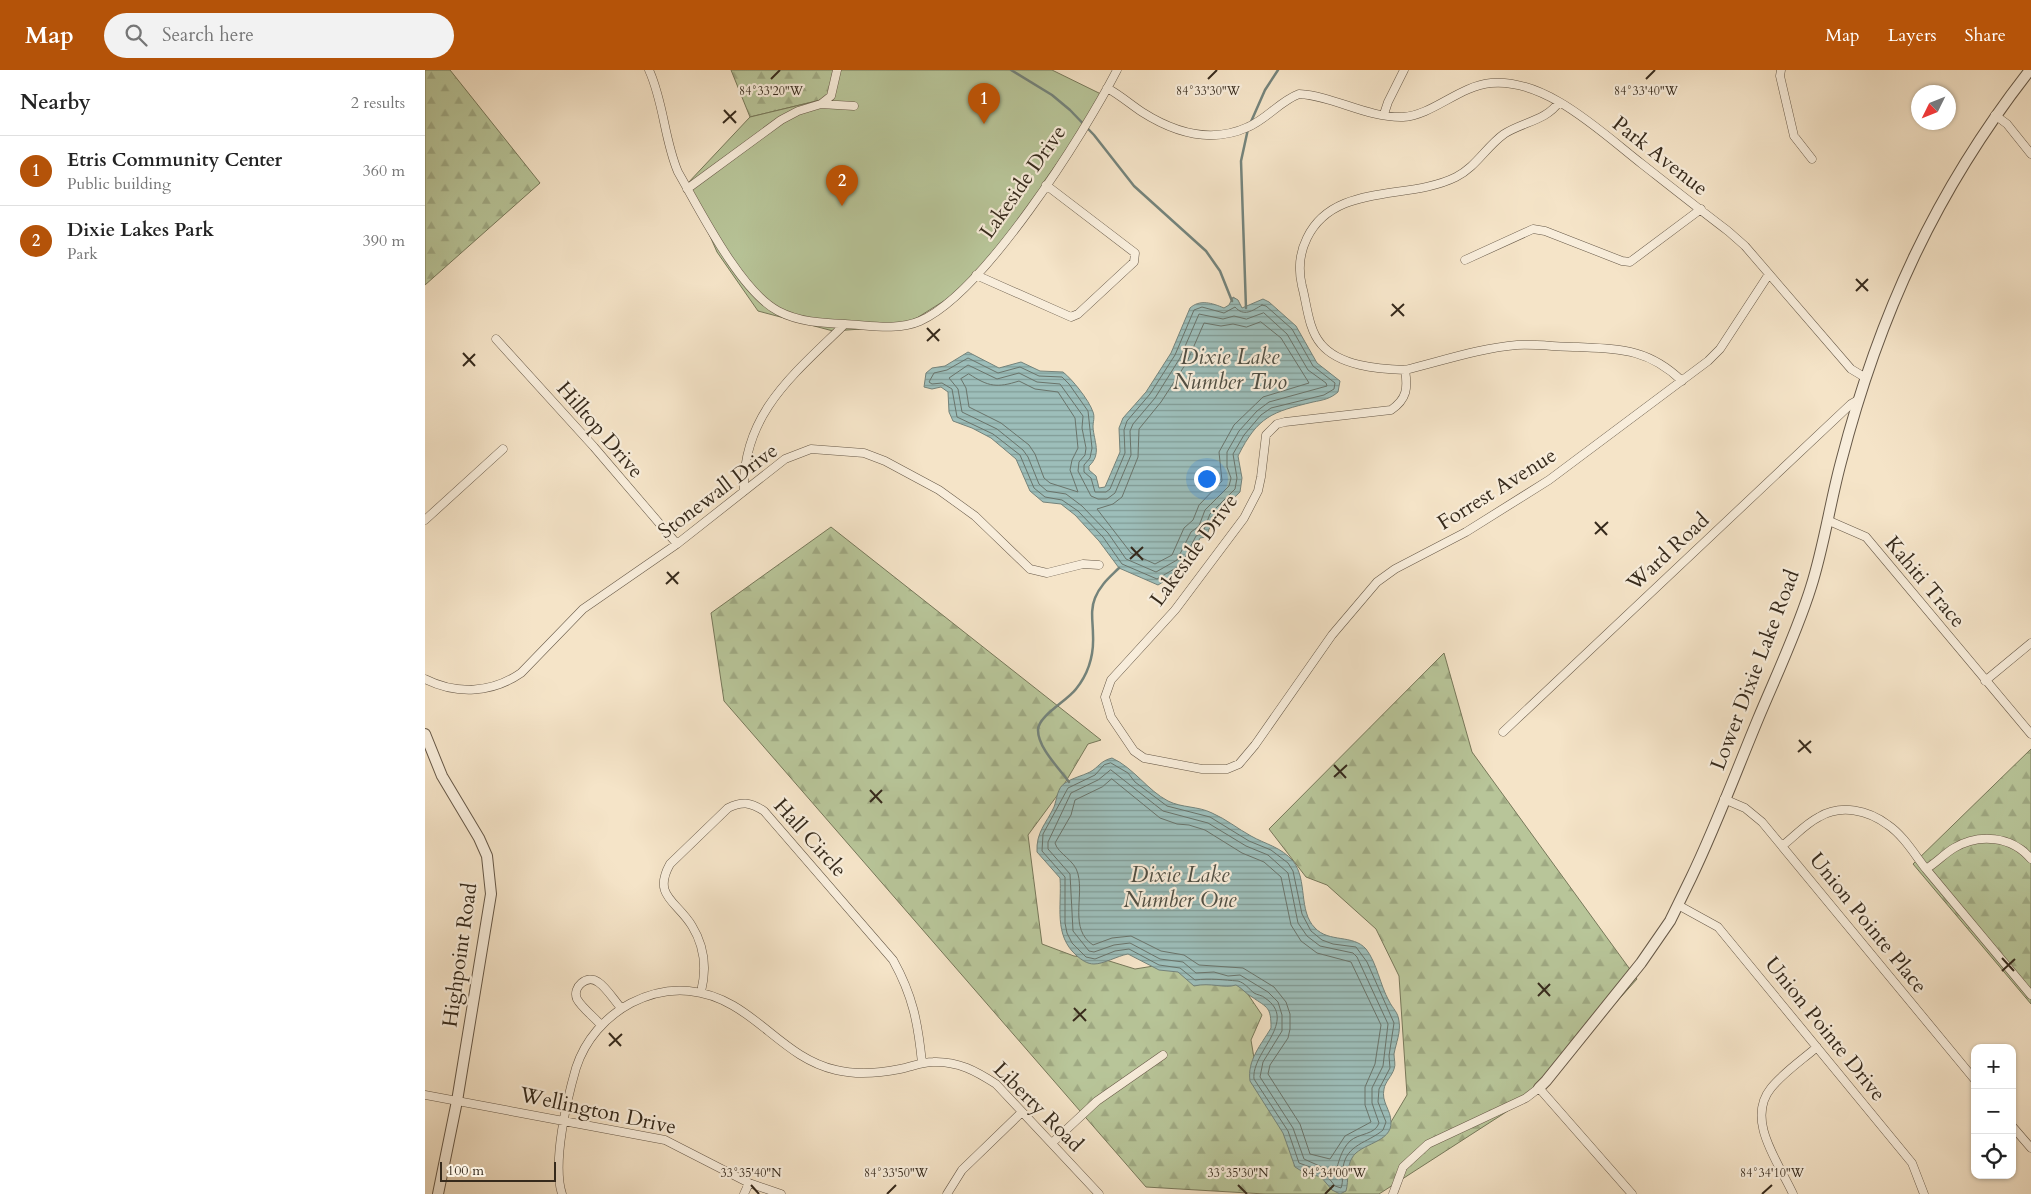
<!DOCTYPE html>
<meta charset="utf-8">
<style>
body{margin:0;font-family:Cardo,serif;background:#f2f2f2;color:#222}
.controls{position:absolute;right:15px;bottom:15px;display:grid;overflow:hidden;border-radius:10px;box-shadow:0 1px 4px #0004}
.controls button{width:45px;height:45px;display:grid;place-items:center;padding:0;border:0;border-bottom:1px solid #e0e0e0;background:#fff;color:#222;font:25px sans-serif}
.compass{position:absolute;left:1486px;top:15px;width:45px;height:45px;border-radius:50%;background:#fff;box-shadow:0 1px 4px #0004;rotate:227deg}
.scale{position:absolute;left:15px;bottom:12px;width:116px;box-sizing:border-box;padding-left:5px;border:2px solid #362a1c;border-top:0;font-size:14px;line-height:18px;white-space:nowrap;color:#362a1c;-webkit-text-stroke:4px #f8eddb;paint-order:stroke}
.you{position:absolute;left:781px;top:408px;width:18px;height:18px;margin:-12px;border:4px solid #fff;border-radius:50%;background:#1a73e8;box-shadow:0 0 0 8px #1a73e833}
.badge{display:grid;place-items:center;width:32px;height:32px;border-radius:50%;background:#b45309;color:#fff;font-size:16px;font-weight:700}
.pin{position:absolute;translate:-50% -41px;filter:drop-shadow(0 1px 2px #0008)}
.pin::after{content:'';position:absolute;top:26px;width:18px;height:15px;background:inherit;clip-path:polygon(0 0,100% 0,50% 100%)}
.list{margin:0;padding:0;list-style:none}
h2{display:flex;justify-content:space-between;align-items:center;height:65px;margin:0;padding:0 20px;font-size:21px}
h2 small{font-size:16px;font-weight:400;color:#767676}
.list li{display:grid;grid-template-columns:32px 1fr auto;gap:15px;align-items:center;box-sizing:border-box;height:70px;padding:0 20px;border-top:1px solid #e0e0e0}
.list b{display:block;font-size:19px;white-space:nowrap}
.list p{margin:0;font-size:16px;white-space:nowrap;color:#767676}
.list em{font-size:16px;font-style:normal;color:#767676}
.icon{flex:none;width:28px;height:28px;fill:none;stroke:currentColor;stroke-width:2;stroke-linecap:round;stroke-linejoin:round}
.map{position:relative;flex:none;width:1606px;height:1124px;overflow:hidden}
header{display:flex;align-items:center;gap:30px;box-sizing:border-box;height:70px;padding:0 25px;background:#b45309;color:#fff}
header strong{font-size:24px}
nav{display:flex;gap:28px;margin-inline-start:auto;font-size:18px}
.search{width:350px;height:45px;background:#f2f2f2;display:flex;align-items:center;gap:12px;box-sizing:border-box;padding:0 18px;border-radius:28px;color:#767676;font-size:19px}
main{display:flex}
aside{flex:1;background:#fff}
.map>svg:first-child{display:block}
</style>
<header>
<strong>Map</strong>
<div class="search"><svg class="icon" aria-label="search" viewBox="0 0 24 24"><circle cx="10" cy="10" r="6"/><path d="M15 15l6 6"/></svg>Search here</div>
<nav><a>Map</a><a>Layers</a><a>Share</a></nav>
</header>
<main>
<aside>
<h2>Nearby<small>2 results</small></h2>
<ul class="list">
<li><span class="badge">1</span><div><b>Etris Community Center</b><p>Public building</p></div><em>360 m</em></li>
<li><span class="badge">2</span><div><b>Dixie Lakes Park</b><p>Park</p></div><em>390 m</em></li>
</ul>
</aside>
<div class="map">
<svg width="1606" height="1124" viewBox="0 0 1606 1124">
<defs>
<pattern id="forest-firs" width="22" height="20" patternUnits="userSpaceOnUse" patternTransform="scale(1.25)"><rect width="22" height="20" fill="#b8c599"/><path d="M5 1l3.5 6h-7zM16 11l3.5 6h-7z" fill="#9fa983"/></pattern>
<pattern id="water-rules" width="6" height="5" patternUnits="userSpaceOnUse" patternTransform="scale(1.25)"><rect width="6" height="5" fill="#9dbeba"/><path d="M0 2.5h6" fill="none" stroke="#819b96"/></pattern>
</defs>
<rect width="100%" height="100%" fill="#f5e4c8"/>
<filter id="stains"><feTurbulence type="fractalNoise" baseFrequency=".004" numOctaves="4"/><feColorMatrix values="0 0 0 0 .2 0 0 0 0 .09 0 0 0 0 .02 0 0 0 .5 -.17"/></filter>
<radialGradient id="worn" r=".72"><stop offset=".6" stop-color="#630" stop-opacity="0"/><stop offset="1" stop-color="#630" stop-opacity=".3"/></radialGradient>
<path fill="url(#forest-firs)" stroke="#77785a" d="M0 0H25L115 113 0 215Z
M306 0H408L404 28 325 47Z
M406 457 676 670 663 674 634 723 603 765 617 874 649 886 681 890 710 899 735 895 799 905 820 920 837 945 826 970 832 1006 963 1057 982 1025 974 906 951 859 902 815 881 807 844 759 1019 583 1047 682 1212 909 1109 1024 954 1124H840L721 1117 299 631 286 543Z
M1606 679V934L1488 794Z"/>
<path fill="#b8c599" stroke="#77785a" d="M408 0H627L680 26 620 110 586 170 549 212 479 256 408 261 333 241 292 182 262 114 325 47 404 28Z"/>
<path fill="url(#water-rules)" stroke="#74837b" d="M808 227 813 230 817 238 838 229 844 232 871 256 892 293 915 311 913 322C905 329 898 330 888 332 847 342 833 346 813 386L817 408 815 422 789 447 781 467 775 468 760 499 733 515 694 498 674 471 650 445 636 434 618 432 605 421 591 389 566 368 547 358 528 351 524 342 523 322 516 317 507 319 499 317 501 303 507 298 520 296 543 282 574 298 596 292 615 301 638 302C647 309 664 330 668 342 670 347 668 352 668 357 669 372 677 384 664 396V400L671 406 674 418 680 417 695 382 694 358 698 348 721 322 746 283 765 238C775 229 787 233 799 238L804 235Z
M687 688C709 698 722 720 743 731 757 738 773 736 787 743 801 749 813 759 826 766 840 774 856 777 868 791 883 810 873 841 890 858 904 873 928 864 941 879 952 893 955 915 964 931 968 939 973 942 974 951 976 962 971 973 969 984 969 989 971 995 969 999 967 1006 960 1012 959 1019 956 1032 966 1040 966 1052 967 1073 935 1073 927 1088 921 1098 924 1110 921 1121L915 1124 907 1120 896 1107 878 1102 870 1097 858 1063 825 1011C822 990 836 975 846 958 846 937 843 938 827 927 821 924 817 918 811 915 799 919 786 912 769 916L753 902 734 900 703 884C692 886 679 894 669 894 662 894 657 890 652 886 628 865 637 836 635 808L612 782C611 762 621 754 629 737 632 729 632 718 640 713 647 708 657 706 665 702 674 697 675 691 687 688Z"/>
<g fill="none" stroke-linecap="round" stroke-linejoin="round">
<path stroke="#6a746b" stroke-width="1" d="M837 235 841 236 867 259 888 296 910 313 909 319 899 325 846 338 836 345 819 365 808 384 812 408 810 419 785 444 778 462 771 466 756 495 732 509 697 494 678 467 653 441 637 430 620 427 609 418 595 385 568 364 532 347 527 319 517 313 507 314 504 312 509 303 522 300 543 288 573 303 595 297 614 306 637 307 644 314 663 341 667 378 665 388 659 395V402L666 408 670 422H681L685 419 700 383 699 360 702 351 725 324 750 285 769 240 777 237 799 243 810 237C819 247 827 241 837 235Z
M839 243 862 264 883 300 901 313 902 316 844 332 832 341 814 361 802 382V397L806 408 804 416 780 440 774 456 766 462 752 490 731 502 701 489 683 463 657 436 641 424 622 421 614 414 603 387 598 380 572 359 537 342 533 319 524 308 543 295 572 309 594 303 612 312 635 314 658 346 657 358 661 378 660 385 654 392 653 401 666 426 673 429H682L690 423 706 385 705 361 708 354 730 328 755 288 774 244 798 249 809 246 821 249Z
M836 252 856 268 884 313 838 327 809 355 794 382 797 411 774 435 768 450 759 458 747 485 730 494 706 483 672 439 688 434 697 427 713 387 714 359 736 332 762 292 779 253 796 256 808 254 821 257Z
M544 304C564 317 572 318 594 311L610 319 633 322 650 348 653 378 647 390 645 400 653 422 625 413 619 408 610 384 604 375 576 353 544 337 541 318 536 309Z
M686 693 703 703 710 712 742 736 785 747 824 771 846 780 863 793 868 801 877 844 886 861 897 870 908 874 931 877 942 892 969 953 964 986 965 998 954 1019 953 1032 961 1052 958 1060C943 1073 921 1074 918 1098 916 1105 919 1110 916 1118L910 1116 899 1102 874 1093 863 1061 829 1009C826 982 874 951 840 928 837 925 832 925 829 923 824 919 820 913 813 911 799 910 785 908 770 910L755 898 734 895 704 879 690 881 670 889 661 887 647 873 642 863 640 853V807L617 781 618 764 643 718 670 705 679 695Z
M686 700 738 741 783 753 821 776 843 785 863 803 873 853 882 866 895 876 928 883 932 887 963 954 958 996 947 1018V1033L954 1053C950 1065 934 1063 925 1071 916 1080 914 1092 910 1103L879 1089 868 1058 835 1007 838 992 857 961V945L853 932 843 922 815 905 803 906 789 902 771 903 758 892 735 889 705 873 689 875 669 882 664 881 648 861 645 804 623 779V772L646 723 673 710Z
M687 709 735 748 752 754 764 755 780 760 817 783 839 792 856 807 866 855 876 871 892 883 926 892 956 955 950 994 940 1017V1035L946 1052 920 1066 905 1089 885 1084 875 1054 843 1004 845 995 863 968 865 959V944L861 932 849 917 818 898 774 895 759 885 736 881 706 866 687 868 668 875C644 859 659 828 653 804 650 790 633 784 630 773L646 745 650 730 677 717Z"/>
<path stroke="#74837b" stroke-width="2.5" d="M586 0 627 25 645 40 669 65 709 116 781 181 795 201 807 231
M825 54 840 20 853 0
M821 238 816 91 823 59
M644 712C634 698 613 678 613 660 613 646 642 631 651 619 663 604 669 585 668 565 668 552 665 540 670 528 675 515 685 507 694 498"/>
<g stroke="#665847" stroke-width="9">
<path id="minor" d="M224 0C239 33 239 69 253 102 275 140 315 221 353 241 374 252 396 253 420 254
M1356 0 1355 6 1369 66 1387 89
M682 18C695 25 705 34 717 42 750 63 786 74 823 57 842 49 855 31 874 24 909 26 942 48 978 47 1008 45 1034 16 1066 13 1121 8 1176 62 1217 94 1245 116 1274 139 1303 161L1320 176 1426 299 1441 308
M1134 32C1121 51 1097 52 1079 64 1061 77 1051 97 1031 107 983 131 909 112 882 168 874 184 873 199 877 216 882 234 883 259 896 274 914 296 953 299 980 300 1017 291 1055 278 1092 275 1112 274 1133 277 1153 277 1196 279 1224 279 1257 311
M396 34 429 36
M959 44 963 32 979 0
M1570 45 1582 54 1606 84
M262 119 356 50 373 41 396 34 406 26 412 0
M1040 190 1108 159 1120 161 1197 191 1205 192 1276 139
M551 205 646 247 653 244 709 192 710 183 621 115
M71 269 169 377 252 474
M980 300C983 318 982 329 966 340L860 352 852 354 841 365 836 407 833 421 819 448 750 540 686 610 680 627 686 647 709 681 719 688 777 699H802L814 694 830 675 907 565 952 512 970 499 1041 462 1124 410 1283 291 1295 279 1344 204
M319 421C317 344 369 304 420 254 443 255 472 261 495 251 559 223 659 64 692 0
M0 450 78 379
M1402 450 1441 467 1606 664
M0 609C32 625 67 623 96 603L158 539 252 474 360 389 386 379 439 383 460 391 514 420 550 446 605 499 622 503 658 494 674 495
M1560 611 1606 573
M1078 662 1426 334 1433 330
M1299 729 1320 738 1337 752 1550 1010
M1357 776C1369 767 1380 754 1394 747 1416 734 1443 740 1463 755 1478 765 1490 785 1501 799 1511 793 1519 784 1529 778 1554 763 1587 766 1606 789
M1501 799 1606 925
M1253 835 1293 857 1487 1093 1499 1124
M276 922C282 898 280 877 267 856 252 831 227 826 245 794L303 738C317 731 325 732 339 741L468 890C488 926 493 953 497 993
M176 955C169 947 157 938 152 929 147 917 162 904 173 912 181 917 189 930 196 938
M0 1025 240 1070 324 1113 356 1124
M1587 1056 1606 1078
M627 1073 672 1031 738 985
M137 1124C127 1093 142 1029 151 998 160 970 180 947 206 933 224 924 244 919 264 921 327 927 353 987 411 1000 432 1005 455 1003 475 999 486 997 497 992 508 992 533 991 551 1001 571 1014L674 1124
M319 1124 324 1113
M522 1124 537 1100 597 1042
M968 1124 978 1097 1003 1074 1101 1028 1114 1018 1207 1124
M1368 1124C1354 1093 1320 1050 1346 1018 1358 1003 1377 990 1392 977"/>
</g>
<g stroke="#665847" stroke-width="12">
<path id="tertiary" d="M0 664 17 706 54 768 62 786 66 824 32 1031 13 1124
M1114 1018 1121 1011 1216 893 1245 851 1266 808C1291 756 1311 702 1333 649 1351 606 1372 562 1386 517 1399 476 1405 433 1416 392 1454 245 1511 120 1605 0"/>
</g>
<use href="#minor" stroke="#f8eddb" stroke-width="8"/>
<use href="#tertiary" stroke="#f8eddb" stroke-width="10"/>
</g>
<path fill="none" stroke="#362a1c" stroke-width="2" d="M346 9 355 0M783 9 792 0M1221 9 1230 0M299 40 311 53M298 53 311 41M1431 209 1443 221M1431 221 1443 209M967 234 979 246M966 246 979 234M502 258 514 271M502 271 515 259M38 283 50 296M38 296 50 284M1170 452 1182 465M1170 464 1183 452M706 477 718 490M705 489 718 477M242 502 253 514M241 514 254 502M1374 670 1386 683M1373 682 1386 671M909 695 921 708M909 707 922 695M445 720 457 733M445 732 457 720M1577 888 1589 901M1577 901 1590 889M1113 913 1125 926M1113 926 1125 914M649 938 661 951M648 951 661 939M184 963 196 976M184 976 197 964M326 1115 334 1124M813 1115 822 1124M462 1124 471 1115M900 1124 909 1115M1337 1124 1347 1115"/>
<g text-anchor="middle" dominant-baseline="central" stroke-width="4.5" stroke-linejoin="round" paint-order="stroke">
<g font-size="21" fill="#362a1c" stroke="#f8eddb">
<text transform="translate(1235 86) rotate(38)">Park Avenue</text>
<text transform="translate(598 112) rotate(-55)">Lakeside Drive</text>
<text transform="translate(175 360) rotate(49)">Hilltop Drive</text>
<text transform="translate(1072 419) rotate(-32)">Forrest Avenue</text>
<text transform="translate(293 421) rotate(-37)">Stonewall Drive</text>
<text transform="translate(769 480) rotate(-54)">Lakeside Drive</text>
<text transform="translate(1243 482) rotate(-43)">Ward Road</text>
<text transform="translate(1500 512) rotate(50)">Kahiti Trace</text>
<text transform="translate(1330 600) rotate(-69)">Lower Dixie Lake Road</text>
<text transform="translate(385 768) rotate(48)">Hall Circle</text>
<text transform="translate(1443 853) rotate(51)">Union Pointe Place</text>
<text transform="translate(35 885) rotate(-82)">Highpoint Road</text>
<text transform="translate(1400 959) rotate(51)">Union Pointe Drive</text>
<text transform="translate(613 1037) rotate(45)">Liberty Road</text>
<text transform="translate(173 1041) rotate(12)">Wellington Drive</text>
</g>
<g font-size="22" font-style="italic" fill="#504f44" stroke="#f8eddb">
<text x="805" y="287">Dixie Lake<tspan x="805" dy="25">Number Two</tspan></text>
<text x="755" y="805">Dixie Lake<tspan x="755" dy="25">Number One</tspan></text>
</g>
</g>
<g font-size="12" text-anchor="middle" fill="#362a1c" stroke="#f8eddb" stroke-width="4.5" stroke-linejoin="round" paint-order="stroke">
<text x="346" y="25">84°33'20"W</text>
<text x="783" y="25">84°33'30"W</text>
<text x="1221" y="25">84°33'40"W</text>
<text x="326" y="1107">33°35'40"N</text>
<text x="813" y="1107">33°35'30"N</text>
<text x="471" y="1107">84°33'50"W</text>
<text x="909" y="1107">84°34'00"W</text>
<text x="1347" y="1107">84°34'10"W</text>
</g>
<rect width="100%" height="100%" filter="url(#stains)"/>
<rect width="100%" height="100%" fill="url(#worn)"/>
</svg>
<div class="controls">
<button>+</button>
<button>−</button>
<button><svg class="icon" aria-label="locate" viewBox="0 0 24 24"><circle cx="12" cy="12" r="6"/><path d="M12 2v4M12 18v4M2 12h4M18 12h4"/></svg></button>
</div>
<svg class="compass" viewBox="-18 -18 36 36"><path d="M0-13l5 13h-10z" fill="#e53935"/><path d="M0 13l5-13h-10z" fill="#767676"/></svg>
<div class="scale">100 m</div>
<div class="you"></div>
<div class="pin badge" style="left:559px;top:54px">1</div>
<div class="pin badge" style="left:417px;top:136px">2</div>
</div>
</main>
